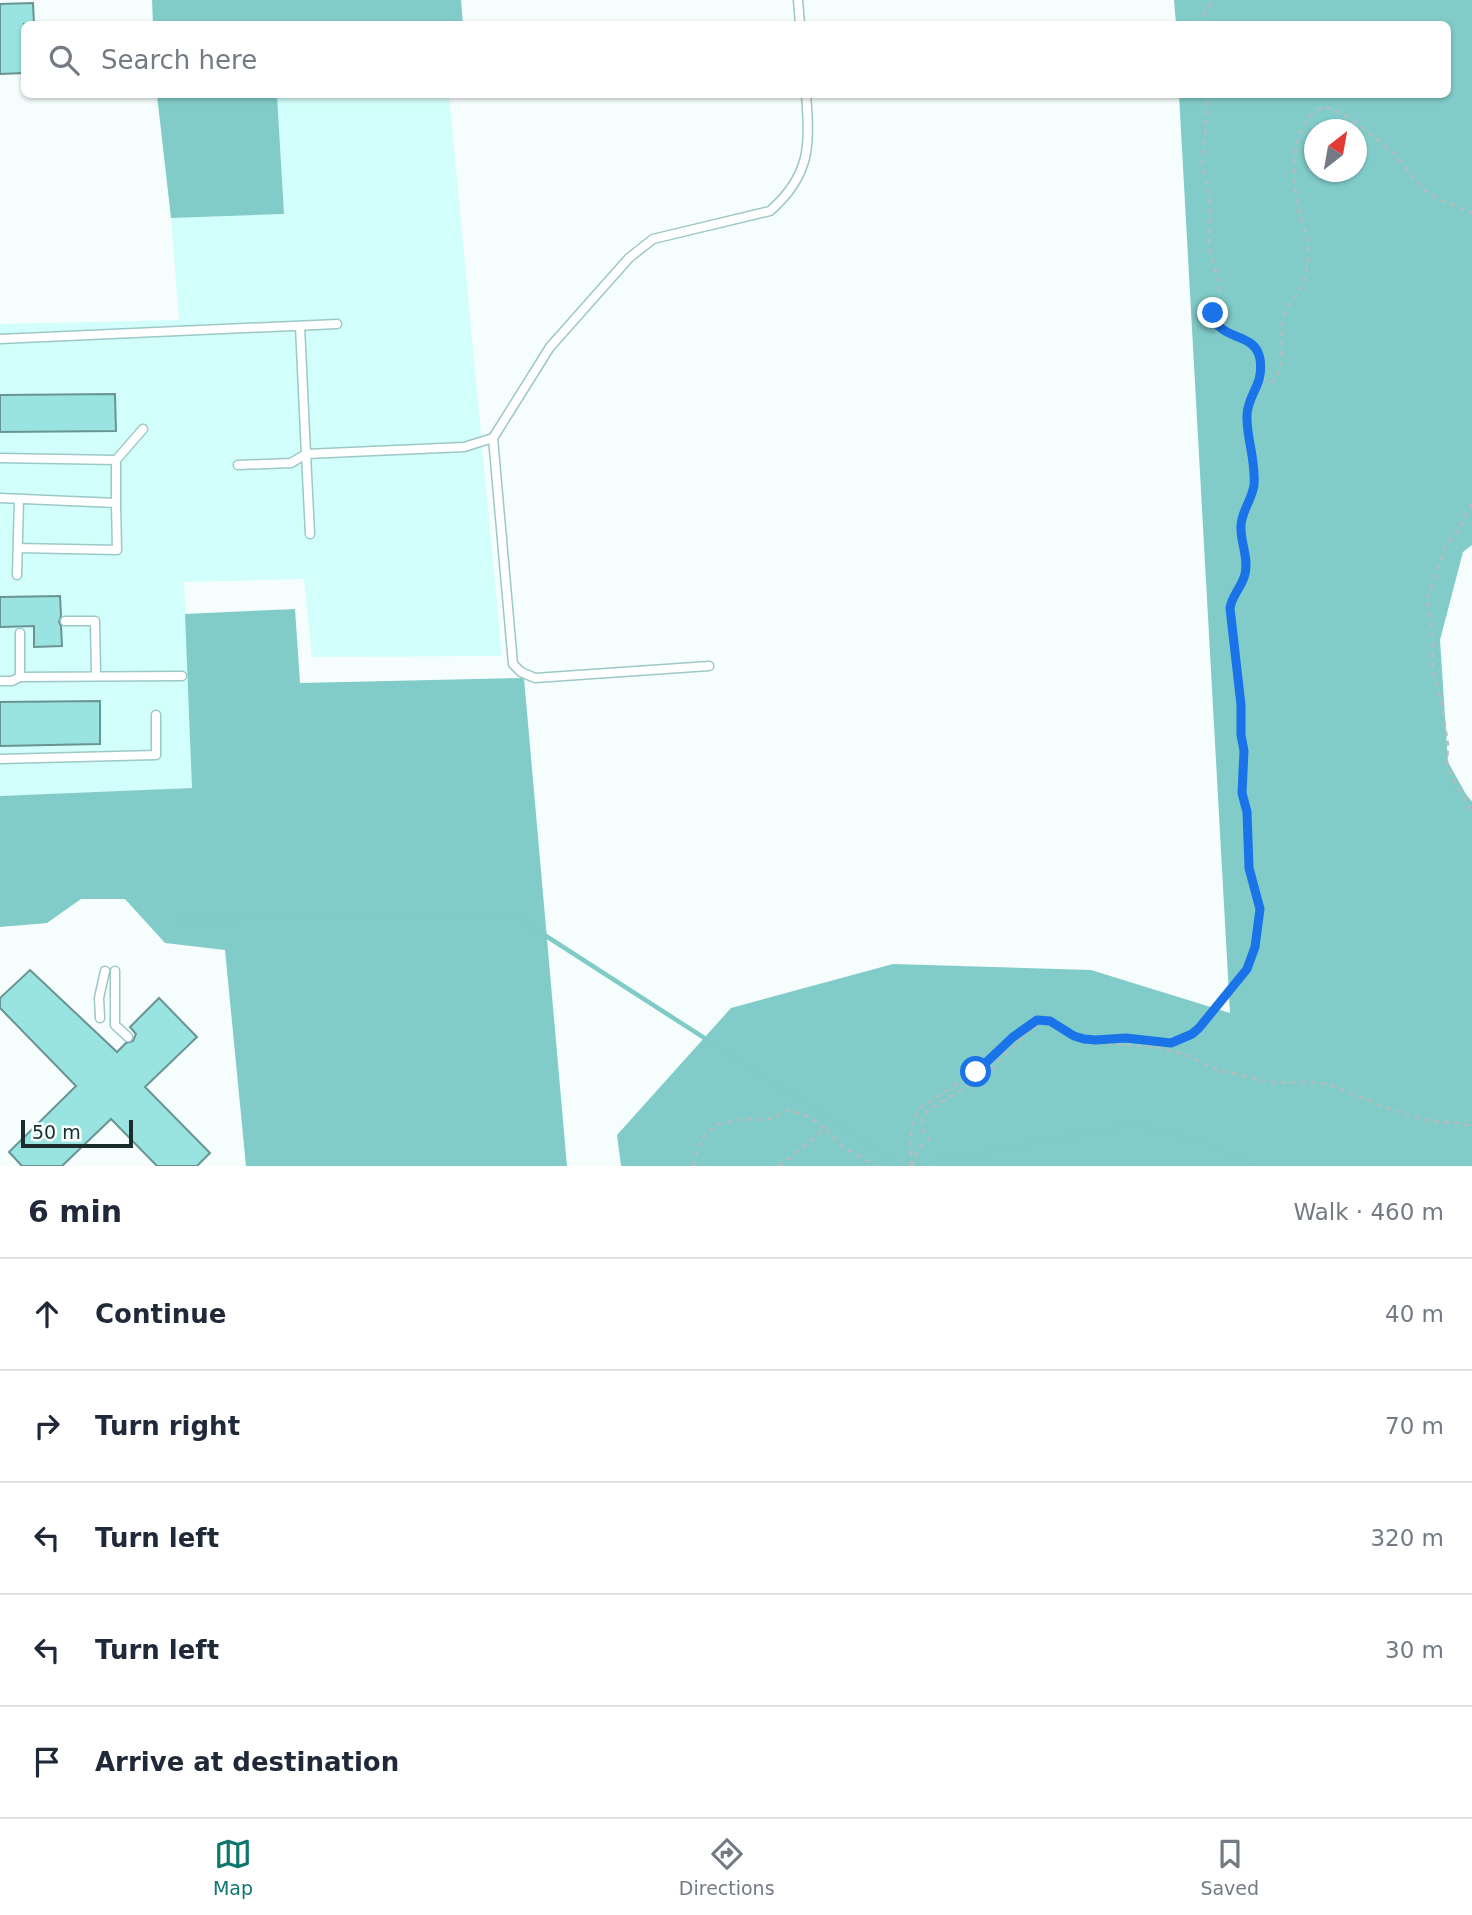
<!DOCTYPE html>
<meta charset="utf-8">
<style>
body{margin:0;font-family:"DejaVu Sans",sans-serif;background:#f6f6f7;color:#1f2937}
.compass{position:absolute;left:1304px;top:119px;width:63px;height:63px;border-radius:50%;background:#fff;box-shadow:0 2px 5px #0004;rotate:31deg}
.scale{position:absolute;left:21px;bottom:18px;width:112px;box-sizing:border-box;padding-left:7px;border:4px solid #1b2c2c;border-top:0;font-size:19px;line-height:24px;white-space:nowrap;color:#1b2c2c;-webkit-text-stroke:5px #f5fefd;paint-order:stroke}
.stop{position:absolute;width:21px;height:21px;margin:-16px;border:5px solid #1a73e8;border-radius:50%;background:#fff}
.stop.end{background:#1a73e8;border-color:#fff;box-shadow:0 2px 7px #0008}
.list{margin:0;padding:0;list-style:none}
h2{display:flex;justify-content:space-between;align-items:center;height:91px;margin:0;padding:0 28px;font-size:30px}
h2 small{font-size:23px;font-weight:400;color:#747a83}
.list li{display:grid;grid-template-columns:46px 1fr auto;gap:21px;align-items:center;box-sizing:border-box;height:112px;padding:0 28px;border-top:2px solid #e0e1e3}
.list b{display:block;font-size:26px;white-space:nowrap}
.list em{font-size:23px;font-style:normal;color:#747a83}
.icon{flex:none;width:38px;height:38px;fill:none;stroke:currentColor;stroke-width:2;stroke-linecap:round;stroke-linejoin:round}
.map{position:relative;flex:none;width:1472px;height:1166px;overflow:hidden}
.search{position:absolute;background:#fff;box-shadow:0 2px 5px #0004;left:21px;right:21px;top:21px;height:77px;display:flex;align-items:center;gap:18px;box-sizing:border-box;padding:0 24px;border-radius:10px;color:#747a83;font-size:26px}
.sheet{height:651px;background:#fff}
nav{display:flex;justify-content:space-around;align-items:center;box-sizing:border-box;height:98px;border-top:2px solid #e0e1e3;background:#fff;font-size:19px;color:#747a83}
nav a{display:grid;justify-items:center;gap:4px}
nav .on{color:#0f766e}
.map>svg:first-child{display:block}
</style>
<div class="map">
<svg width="1472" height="1166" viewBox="0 0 1472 1166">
<rect width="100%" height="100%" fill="#f5fefd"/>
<path fill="#d2fefc" d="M277 95H449L502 656 312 657 304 579 184 582 193 788 0 796V324L179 320 171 218 284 214Z"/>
<path fill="#81ccc9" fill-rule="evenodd" d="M152 0H461L463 24H153Z
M1174 0H1472V545L1463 552 1440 640 1448 762 1472 805V1166H621L617 1135 731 1008 893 964 1091 970 1230 1013 1179 95 1448 94V24H1176ZM1314 130H1356V172H1314Z
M157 95H277L284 214 171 218Z
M295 609 300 683 524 678 567 1166H246L225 950 165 943 125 899H81L47 923 0 927V796L192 788 185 614Z"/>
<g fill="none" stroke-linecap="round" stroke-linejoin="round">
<path stroke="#80cac7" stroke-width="4.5" d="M1449 778 1472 805
M179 920 515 916 903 1166
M910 1166 1136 1124 1201 1141 1255 1166"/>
</g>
<path fill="#99e4e1" stroke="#699492" stroke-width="2" d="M33 3 34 24H24V73L0 74V4Z
M115 394 116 431 0 432V395Z
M60 596 61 616 59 622 61 626 62 646 34 647V626L0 627V597Z
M100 701V744L0 746V702Z
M30 970 117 1052 126 1043 133 1041 136 1034 130 1027 159 998 197 1037 145 1087 210 1153 197 1166H157L111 1119 62 1166H22L9 1152 76 1086 0 1008V998Z"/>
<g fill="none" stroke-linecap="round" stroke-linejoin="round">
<g stroke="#9cc8c6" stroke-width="11">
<path id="lane" d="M798 0 800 24
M300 326 306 454 464 447 493 438 550 347 629 258 653 239 770 211C811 175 810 145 806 94
M0 339 337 324
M493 438 513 664 521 672 535 678 709 666
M0 458 116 460V503L0 498
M116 460 143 429
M238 465 291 463 306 454 310 534
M18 548 117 550 116 503
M17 575 19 499
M65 621H95L96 676
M20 677V633
M0 681H12L20 677 182 676
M0 759 156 755V715
M115 971V1025L128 1037
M100 1018 99 998 105 971"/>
</g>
<path stroke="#b2bdbd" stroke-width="2.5" stroke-dasharray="5 5" stroke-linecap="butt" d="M1198 24 1213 0
M1261 378 1272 382C1287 368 1279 338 1283 320 1287 301 1304 292 1306 272 1308 261 1309 251 1307 240 1306 231 1302 222 1300 214 1291 180 1289 139 1314 111L1323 107 1332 109 1351 119 1394 153 1421 188 1436 198 1472 213
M1472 504 1462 525 1446 545 1427 599 1433 636V672L1440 696 1448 744 1447 768 1472 812
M693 1166 701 1139 719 1124 743 1119 767 1120 788 1110 810 1117 825 1129
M779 1166 825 1129 843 1147 876 1166
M911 1166V1127L918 1109 976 1072 1030 1024C1053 1013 1064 1035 1085 1039 1106 1043 1128 1036 1149 1040 1156 1041 1164 1044 1171 1043 1181 1042 1192 1035 1199 1028L1247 969 1253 955 1260 919 1258 896 1249 868 1247 812 1242 793 1244 751 1241 735V705L1230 608 1234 595 1244 580 1246 567 1241 522 1252 493 1254 461 1247 417 1251 398 1261 378 1259 355 1250 343 1223 331 1214 321 1213 313 1220 286 1209 248 1210 197 1202 164 1206 128V94
M912 1166 919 1148 929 1139 924 1133 922 1122 927 1111 983 1077 1026 1034 1041 1023 1048 1022 1083 1042 1156 1047 1186 1055 1217 1070 1275 1083 1310 1082 1328 1084 1395 1111 1431 1121 1458 1123 1472 1127"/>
<use href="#lane" stroke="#fff" stroke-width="8"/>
</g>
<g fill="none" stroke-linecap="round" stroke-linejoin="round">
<path stroke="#1a73e8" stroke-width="9" d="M976 1072 1013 1037 1037 1020 1050 1021 1074 1036 1084 1039 1096 1040 1126 1038 1171 1043 1192 1034 1199 1028 1247 969 1255 947 1260 909 1249 868 1247 812 1242 793 1244 751 1241 735V705L1230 608C1232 595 1242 587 1245 574 1249 557 1240 542 1241 526 1241 512 1252 500 1254 485 1256 459 1246 438 1247 415 1248 393 1264 386 1260 359 1255 330 1218 343 1213 313"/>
</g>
</svg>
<svg class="compass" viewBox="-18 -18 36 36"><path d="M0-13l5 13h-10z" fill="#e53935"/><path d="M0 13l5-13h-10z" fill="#747a83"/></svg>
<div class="scale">50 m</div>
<div class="stop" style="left:976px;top:1072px"></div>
<div class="stop end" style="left:1213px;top:313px"></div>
<div class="search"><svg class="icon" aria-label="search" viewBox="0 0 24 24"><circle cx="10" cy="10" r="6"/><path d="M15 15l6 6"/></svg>Search here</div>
</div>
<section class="sheet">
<h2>6 min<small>Walk · 460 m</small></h2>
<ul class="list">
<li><svg class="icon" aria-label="ahead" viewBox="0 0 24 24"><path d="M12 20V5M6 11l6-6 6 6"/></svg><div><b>Continue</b></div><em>40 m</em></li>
<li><svg class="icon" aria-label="right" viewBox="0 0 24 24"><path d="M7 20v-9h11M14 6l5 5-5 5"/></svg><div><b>Turn right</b></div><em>70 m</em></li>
<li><svg class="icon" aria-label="left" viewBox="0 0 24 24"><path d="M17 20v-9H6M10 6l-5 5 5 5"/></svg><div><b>Turn left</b></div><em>320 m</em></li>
<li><svg class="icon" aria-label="left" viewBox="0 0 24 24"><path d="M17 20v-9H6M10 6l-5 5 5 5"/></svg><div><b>Turn left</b></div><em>30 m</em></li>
<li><svg class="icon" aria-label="arrive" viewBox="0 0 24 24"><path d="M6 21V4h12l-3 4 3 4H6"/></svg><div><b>Arrive at destination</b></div></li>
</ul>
</section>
<nav>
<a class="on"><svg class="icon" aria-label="map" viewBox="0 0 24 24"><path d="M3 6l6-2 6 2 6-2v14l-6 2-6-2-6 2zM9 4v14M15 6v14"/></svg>Map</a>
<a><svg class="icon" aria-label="directions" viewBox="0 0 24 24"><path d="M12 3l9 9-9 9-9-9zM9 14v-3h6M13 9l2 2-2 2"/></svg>Directions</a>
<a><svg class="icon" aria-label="saved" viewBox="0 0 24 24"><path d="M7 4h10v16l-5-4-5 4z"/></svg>Saved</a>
</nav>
